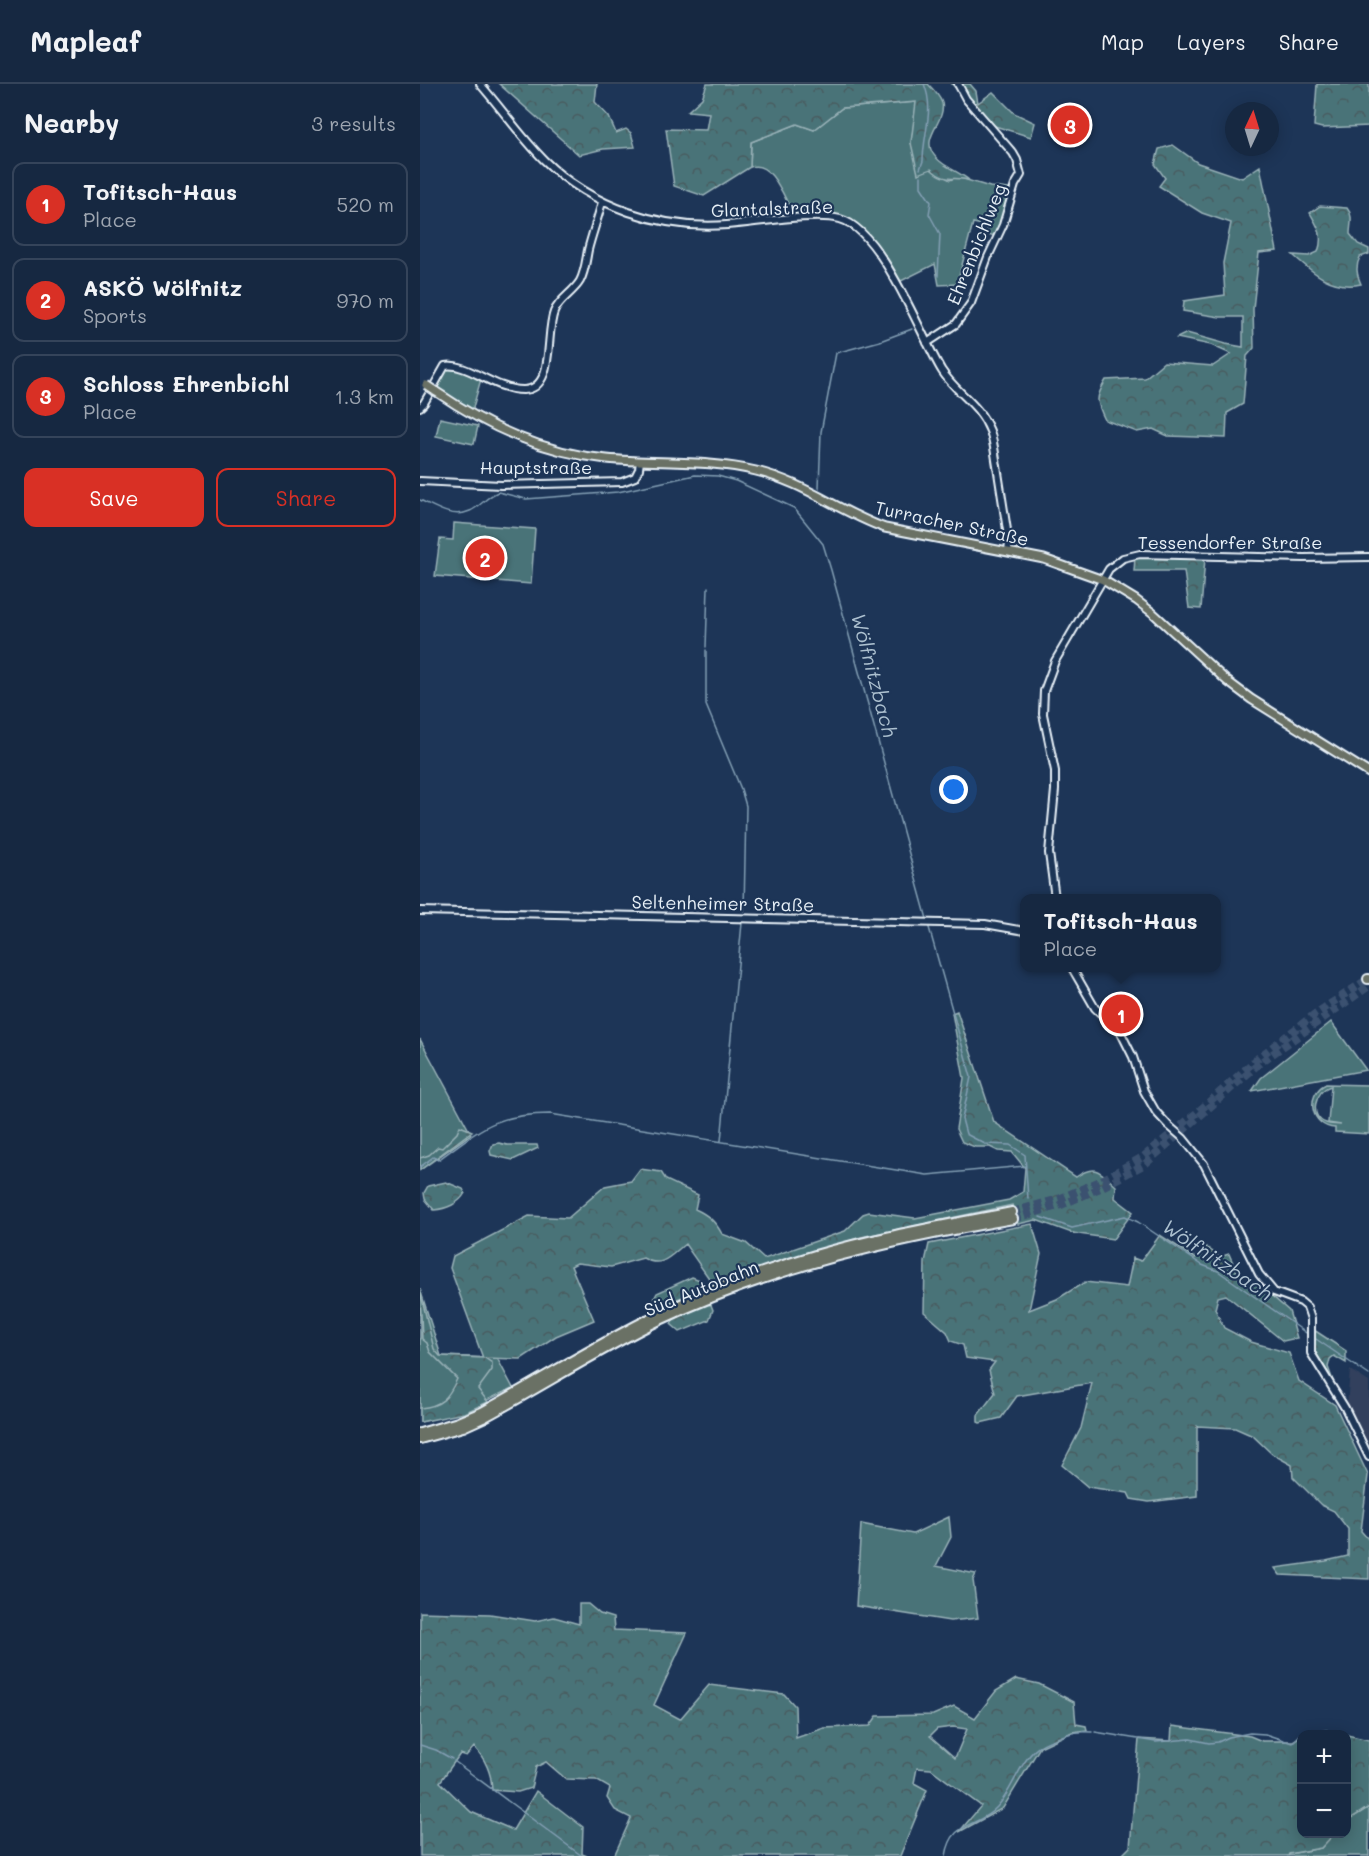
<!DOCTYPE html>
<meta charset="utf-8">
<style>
body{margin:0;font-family:Mali,sans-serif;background:#1f3048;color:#f1f3f6}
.controls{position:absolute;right:18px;bottom:18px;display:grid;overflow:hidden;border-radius:12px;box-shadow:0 3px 15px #0003}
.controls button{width:54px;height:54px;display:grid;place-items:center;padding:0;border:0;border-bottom:2px solid #35445a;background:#162841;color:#f1f3f6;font:30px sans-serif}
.compass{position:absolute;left:805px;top:18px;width:54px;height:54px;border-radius:50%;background:#162841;box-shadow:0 3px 15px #0003;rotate:4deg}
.you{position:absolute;left:534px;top:706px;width:21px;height:21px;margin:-15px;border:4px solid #fff;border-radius:50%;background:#1a73e8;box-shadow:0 0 0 9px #1a73e833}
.badge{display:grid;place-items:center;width:39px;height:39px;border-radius:50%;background:#d93025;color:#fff;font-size:20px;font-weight:700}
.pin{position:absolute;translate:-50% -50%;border:3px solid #fff;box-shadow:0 2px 6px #0006}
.popup{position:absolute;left:600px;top:810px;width:201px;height:78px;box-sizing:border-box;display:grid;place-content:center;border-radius:12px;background:#162841;filter:drop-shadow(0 2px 4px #0005);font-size:20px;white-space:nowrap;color:#9ea6b1}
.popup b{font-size:22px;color:#f1f3f6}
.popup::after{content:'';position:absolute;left:50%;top:100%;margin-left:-12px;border:12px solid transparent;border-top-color:#162841}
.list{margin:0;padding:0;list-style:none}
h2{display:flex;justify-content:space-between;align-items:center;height:78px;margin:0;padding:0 24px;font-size:26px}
h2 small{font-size:20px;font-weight:400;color:#9ea6b1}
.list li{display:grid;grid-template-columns:39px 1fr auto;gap:18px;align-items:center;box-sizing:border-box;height:84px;margin:0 12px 12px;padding:0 12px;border:2px solid #35445a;border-radius:12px}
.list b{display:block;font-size:22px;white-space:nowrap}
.list p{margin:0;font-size:20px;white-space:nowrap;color:#9ea6b1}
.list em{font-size:20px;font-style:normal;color:#9ea6b1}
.actions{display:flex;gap:12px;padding:18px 24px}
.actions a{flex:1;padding:14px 0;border:2px solid #d93025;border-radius:12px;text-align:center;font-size:21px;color:#d93025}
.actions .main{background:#d93025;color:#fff}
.map{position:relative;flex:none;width:949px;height:1772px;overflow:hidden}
header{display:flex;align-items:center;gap:36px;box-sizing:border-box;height:84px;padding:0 30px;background:#162841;border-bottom:2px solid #35445a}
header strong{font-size:28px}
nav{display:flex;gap:33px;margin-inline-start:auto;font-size:21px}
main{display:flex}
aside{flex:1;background:#162841}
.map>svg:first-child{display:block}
</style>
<header>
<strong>Mapleaf</strong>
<nav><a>Map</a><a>Layers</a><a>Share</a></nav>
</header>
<main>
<aside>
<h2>Nearby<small>3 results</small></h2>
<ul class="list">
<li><span class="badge">1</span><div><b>Tofitsch-Haus</b><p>Place</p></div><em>520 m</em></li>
<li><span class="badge">2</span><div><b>ASKÖ Wölfnitz</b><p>Sports</p></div><em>970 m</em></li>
<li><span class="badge">3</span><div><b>Schloss Ehrenbichl</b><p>Place</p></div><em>1.3 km</em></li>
</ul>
<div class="actions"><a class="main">Save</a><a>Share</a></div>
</aside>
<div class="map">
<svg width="949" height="1772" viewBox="0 0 949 1772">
<defs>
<pattern id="forest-crowns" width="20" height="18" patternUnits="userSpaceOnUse" patternTransform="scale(1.5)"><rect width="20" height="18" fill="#4a7378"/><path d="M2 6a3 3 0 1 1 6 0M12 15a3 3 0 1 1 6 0" fill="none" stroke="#485b5f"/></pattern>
</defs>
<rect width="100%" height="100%" fill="#1d3557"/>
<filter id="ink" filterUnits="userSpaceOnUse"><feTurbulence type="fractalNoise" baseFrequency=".0167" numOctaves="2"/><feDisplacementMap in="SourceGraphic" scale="12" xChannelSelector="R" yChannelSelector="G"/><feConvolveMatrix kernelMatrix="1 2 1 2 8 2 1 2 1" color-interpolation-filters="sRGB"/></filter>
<g filter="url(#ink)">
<path fill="#31415d" d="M930 1286 949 1298V1367L927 1321Z"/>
<path fill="#4a7378" stroke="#99b2b8" stroke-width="1.5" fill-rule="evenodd" d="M497 18 491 59 511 85 530 96 537 93 570 103 589 105 591 107 576 152 567 150V142L553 139 537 200 519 201 515 180 479 198C466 177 452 148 429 135 424 132 417 131 411 129L410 127 373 129C364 114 352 76 330 83L331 58 377 40 394 46 422 24Z
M39 284 61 295 52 327 15 303 26 285Z
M20 334 58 342 54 360 16 352Z
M34 439 115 445 111 500 15 492 20 455 33 456Z
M911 938 946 986 832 1007 841 994Z
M0 955 51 1050 0 1086Z
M906 1000 949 1001V1050L915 1048V1044C891 1043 884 1011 906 1000ZM911 1002 908 1039 921 1041C916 1040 910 1041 906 1039 888 1033 895 1006 911 1002Z
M0 1205 21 1272 77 1274 93 1304 44 1327 0 1338Z
M529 1433 531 1453 516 1482 556 1490 553 1496 558 1534 530 1537 436 1522 441 1440 493 1450Z
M949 1723V1772H868L869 1770 901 1764 914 1750H926L927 1737Z"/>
<path fill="url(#forest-crowns)" stroke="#99b2b8" stroke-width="1.5" fill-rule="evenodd" d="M79 0H177L175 18 189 33 196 49 206 45 211 49 215 63 183 65 159 71Z
M287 0H508C513 5 520 13 522 19 526 36 503 52 512 68 519 81 538 87 549 96 533 92 525 99 511 85L498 90 491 59 496 18 422 24 394 46 377 40 331 58 330 83 284 112 254 102 246 45 286 46 289 29 268 27 282 14Z
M532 0H550L556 7 558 19 573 8 594 29 615 39 611 53 565 39Z
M897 0H949V42L902 44 894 42Z
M753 61 778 79 822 94 840 82 857 167 839 169 833 225 834 264 827 272 823 320 807 329 806 354 748 352 733 345 717 348 685 336C676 317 675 314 686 296L725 294 744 278 793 282 811 270 791 261 757 254 767 249 806 260 823 263V233H800L763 227 764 217 805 211 803 179 811 139 782 129 739 102 745 94 735 80 739 65Z
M900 122 927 124C934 132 930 141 930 150L938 160 949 165V170L940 173C935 183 937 191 941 200 912 206 893 189 873 171L889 172 898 168C904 151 898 143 890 129Z
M715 474H785L781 525 769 524 764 487H714Z
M537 927 574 1038 656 1093C676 1079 680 1088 696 1102L695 1114 713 1128 693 1155 652 1149 616 1136 598 1140 593 1121 441 1153 293 1200 265 1160C250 1172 242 1185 223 1174L191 1183 157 1179 151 1182 174 1236 136 1252 101 1275 65 1274 72 1279V1286L58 1305 68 1318 44 1329 0 1338V1324C22 1322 28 1314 37 1295L10 1268 7 1259 2 1255 0 1207 14 1265 20 1272 63 1274 30 1184 33 1172 109 1132 148 1134 185 1102 211 1097 220 1085 241 1088 246 1096 278 1111 275 1125C288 1131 295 1137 302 1150L326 1159 344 1175 425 1147 443 1130 449 1128 495 1134 589 1116 603 1108 605 1084 592 1068 578 1067 570 1063H555L542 1058 536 1045 544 994 532 929Z
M40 1042 52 1047 0 1086V1074L9 1071 18 1063 22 1064 37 1049Z
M79 1059 87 1061H117L118 1064 93 1076 71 1071 70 1067 73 1060Z
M26 1098 43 1105 45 1109C39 1120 26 1125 14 1126L5 1115 4 1109 8 1102Z
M612 1140 621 1170 609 1226 637 1215 665 1198 707 1203 713 1174 721 1177 740 1151 775 1174 786 1163 800 1173 809 1170 820 1195 827 1200 837 1199 869 1227 877 1254 863 1257 806 1211 798 1213 795 1225 804 1244 831 1258 869 1269 879 1297 915 1321 948 1391 941 1447 949 1456V1495L860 1491 855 1484 906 1477 928 1472V1445L914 1427 901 1421 873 1393 872 1381 852 1370 833 1352 815 1344 777 1342V1412L729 1418 711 1415 708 1409 668 1403 642 1381 661 1344 672 1299 597 1312 581 1334 560 1339 558 1338V1331L575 1309 569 1286 575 1278 546 1274 543 1261 531 1257 527 1248 504 1228 505 1178 509 1160Z
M272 1193 280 1196 283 1205 242 1221 237 1219 234 1215 237 1209Z
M287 1220 291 1221 293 1226 289 1236 260 1248 251 1240 254 1235Z
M894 1246 926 1267V1279L914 1272 910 1275 908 1283 913 1297 894 1266Z
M159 1520H168L180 1530 193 1534 194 1546 267 1549 234 1621 260 1635 289 1601 364 1610 375 1622 376 1654 404 1644 450 1642 457 1632 513 1631 534 1622 555 1634 576 1607 596 1595 619 1600 654 1618 656 1640 666 1642 667 1646 652 1648 620 1663 583 1724 539 1748 561 1722 511 1685 497 1684 494 1699 507 1706 480 1772H194L211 1734 195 1726 187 1714 190 1704 176 1696 146 1695 126 1678 116 1683 111 1704 98 1708 72 1706C72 1690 65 1674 54 1663L46 1672 40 1670 20 1698 51 1728 93 1746 116 1707 163 1743 162 1770 167 1772H0V1528L70 1530 115 1537 134 1533 159 1540ZM533 1643 547 1645 535 1674 510 1652 517 1645Z
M752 1642 830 1652 842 1657H873L881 1652 882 1750H914L901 1764 869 1770 868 1772H701L710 1763 719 1655 751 1657Z
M927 1651 949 1656V1723L927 1737Z"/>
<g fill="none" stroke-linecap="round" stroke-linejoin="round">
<path stroke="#839fb4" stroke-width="1.5" d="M500 85 503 77C503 50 515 26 504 0
M501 92V103L511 118 509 130 520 150 518 192
M399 404 401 348 416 269 460 257 492 245
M0 416C15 423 32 435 50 427 60 423 67 412 78 408L106 415 198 408 275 391 298 392 316 397 374 424 403 460 411 486 507 835
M286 563 288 503
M286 566V621L321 705 326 722 324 827
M508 840 551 993 542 1035 546 1050 565 1060 590 1061 605 1071 608 1115
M301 1057 322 839
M0 1083 13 1073 18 1076C61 1045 74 1030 130 1030L507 1091 606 1082
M620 1133 652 1144 705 1132 718 1138 782 1181 798 1187 889 1251
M893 1253 949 1291
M675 1648 736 1658 770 1655 789 1659 798 1658 809 1653 830 1649 845 1650 872 1659 881 1650 907 1646
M0 1661 16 1666 32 1675
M34 1677 162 1772
M526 1772C532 1735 557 1745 577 1723 594 1705 600 1673 623 1660 628 1657 635 1655 640 1653 652 1648 659 1647 672 1648"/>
<path stroke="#3b516f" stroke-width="8" stroke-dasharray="8 4" stroke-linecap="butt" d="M592 1128 639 1115 680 1097 723 1073 779 1027 838 974 895 930 948 895
M593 1135 641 1121 680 1104 725 1080 841 978 949 902"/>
<g stroke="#e8f1f8" stroke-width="10">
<path id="secondary" d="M60 0C82 25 101 53 124 76 172 123 241 146 307 141 336 139 394 128 420 135 462 146 500 251 522 287 537 310 558 318 570 347 574 358 575 371 577 382 581 408 585 433 589 459L588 467
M507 259 536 240 551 219 568 173 583 141 595 101 601 91 597 76 593 69 546 15 538 0
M0 323 4 319 25 282C47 278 74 306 103 306 136 306 125 250 134 228 139 215 153 209 160 197 165 188 166 176 168 166 172 150 178 134 182 118
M0 397 81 401 202 398 215 393 219 385 220 377
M635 814 629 769 635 706V687L623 630 624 607 635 577 689 485 703 474 720 470 884 474 949 473
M0 827 565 840 605 847
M652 884 675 924 701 949 713 973 724 1007 736 1028 748 1041 763 1054 784 1080 839 1190 854 1208 881 1218 887 1223 891 1235V1269L925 1324 949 1373"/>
</g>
<g stroke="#e8f1f8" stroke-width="11">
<path id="primary" d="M15 307C68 343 123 369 187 375 236 380 288 375 336 387 383 398 420 428 465 444L624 475 683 496 716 516 733 529 807 597 831 615 949 689"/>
</g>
<g stroke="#e8f1f8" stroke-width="12">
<path id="highway" d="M948 895H949
M0 1349 38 1338 62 1328C121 1296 177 1260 237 1231 288 1207 341 1187 395 1171 460 1152 526 1141 592 1128
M0 1355 43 1343 65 1333C124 1301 180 1265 240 1236 352 1183 472 1156 593 1135"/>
</g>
<use href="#secondary" stroke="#1d3557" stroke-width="6"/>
<use href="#primary" stroke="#6b7165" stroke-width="7"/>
<use href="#highway" stroke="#6b7165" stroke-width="8"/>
<g stroke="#e8f1f8" stroke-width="11" stroke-linecap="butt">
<path id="primary-bridge" d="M6 301 15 307"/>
</g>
<use href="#primary-bridge" stroke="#6b7165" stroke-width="7"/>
</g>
</g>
<g text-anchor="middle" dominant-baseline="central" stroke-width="4.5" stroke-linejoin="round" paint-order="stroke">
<g font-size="18" fill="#e8f1f8" stroke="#1d3557">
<text transform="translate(352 124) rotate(-2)">Glantalstraße</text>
<text transform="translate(556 160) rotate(-68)">Ehrenbichlweg</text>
<text x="116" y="383">Hauptstraße</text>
<text transform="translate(532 439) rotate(12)">Turracher Straße</text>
<text x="810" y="458">Tessendorfer Straße</text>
<text transform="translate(303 819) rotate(1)">Seltenheimer Straße</text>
<text transform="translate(281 1204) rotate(-22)">Süd Autobahn</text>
</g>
<g font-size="20" font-style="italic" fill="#adc1d0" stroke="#1d3557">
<text transform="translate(455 591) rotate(75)">Wölfnitzbach</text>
<text transform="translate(798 1175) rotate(34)">Wölfnitzbach</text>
</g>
</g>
</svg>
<div class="controls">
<button>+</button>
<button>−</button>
</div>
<svg class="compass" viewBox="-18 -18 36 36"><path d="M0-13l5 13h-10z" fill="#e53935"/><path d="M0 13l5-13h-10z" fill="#9ea6b1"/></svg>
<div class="you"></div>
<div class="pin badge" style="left:701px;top:930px">1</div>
<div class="popup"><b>Tofitsch-Haus</b>Place</div>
<div class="pin badge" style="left:65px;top:474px">2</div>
<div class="pin badge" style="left:650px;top:41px">3</div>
</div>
</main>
